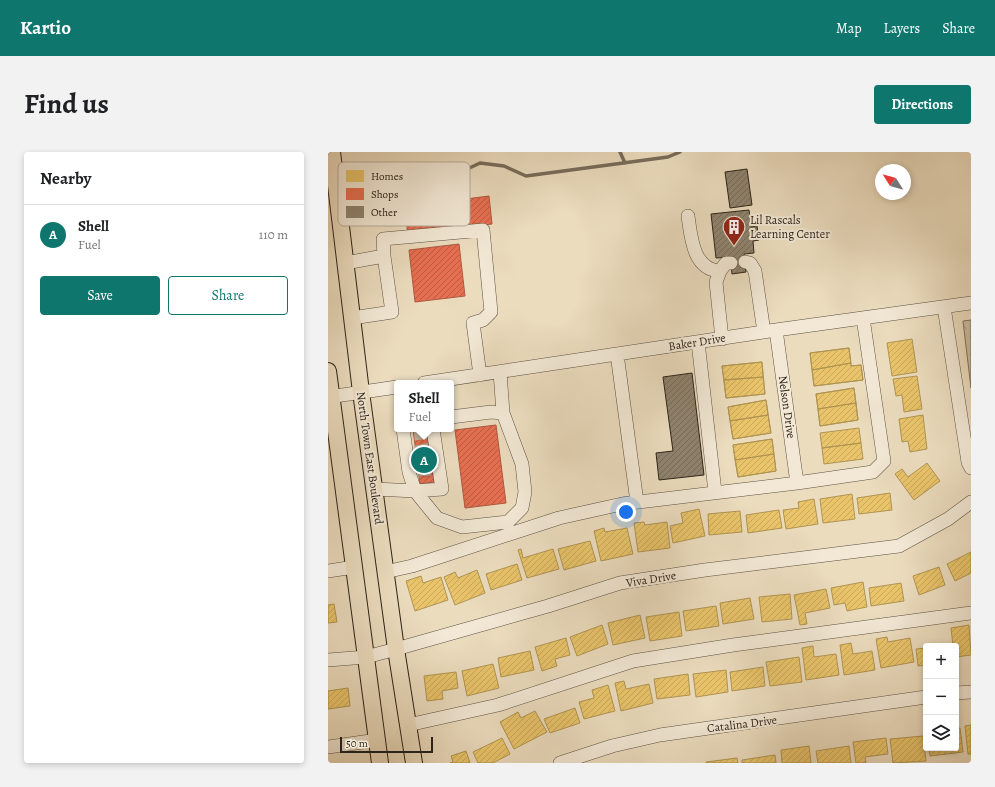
<!DOCTYPE html>
<meta charset="utf-8">
<style>
body{margin:0;font-family:Alegreya,serif;background:#f2f2f2;color:#202124}
.controls{position:absolute;right:12px;bottom:12px;display:grid;overflow:hidden;border-radius:4px;box-shadow:0 2px 6px #0003}
.controls button{width:36px;height:36px;display:grid;place-items:center;padding:0;border:0;border-bottom:1px solid #e0e0e0;background:#fff;color:#202124;font:20px sans-serif}
.compass{position:absolute;left:547px;top:12px;width:36px;height:36px;border-radius:50%;background:#fff;box-shadow:0 2px 6px #0003;rotate:307deg}
.scale{position:absolute;left:12px;bottom:10px;width:93px;box-sizing:border-box;padding-left:4px;border:2px solid #2c231a;border-top:0;font-size:11px;line-height:14px;white-space:nowrap;color:#2c231a;-webkit-text-stroke:3px #f2e8d5;paint-order:stroke}
.you{position:absolute;left:298px;top:360px;width:14px;height:14px;margin:-10px;border:3px solid #fff;border-radius:50%;background:#1a73e8;box-shadow:0 0 0 6px #1a73e833}
.badge{display:grid;place-items:center;width:26px;height:26px;border-radius:50%;background:#0f766e;color:#fff;font-size:13px;font-weight:700}
.pin{position:absolute;translate:-50% -50%;border:2px solid #fff;box-shadow:0 1px 4px #0006}
.popup{position:absolute;left:66px;top:228px;width:60px;height:52px;box-sizing:border-box;display:grid;place-content:center;border-radius:4px;background:#fff;filter:drop-shadow(0 1px 3px #0005);font-size:13px;white-space:nowrap;color:#757577}
.popup b{font-size:15px;color:#202124}
.popup::after{content:'';position:absolute;left:50%;top:100%;margin-left:-8px;border:8px solid transparent;border-top-color:#fff}
.list{margin:0;padding:0;list-style:none}
h2{display:flex;justify-content:space-between;align-items:center;height:52px;margin:0;padding:0 16px;font-size:17px}
h2 small{font-size:13px;font-weight:400;color:#757577}
.list li{display:grid;grid-template-columns:26px 1fr auto;gap:12px;align-items:center;box-sizing:border-box;height:60px;padding:0 16px;border-top:1px solid #e0e0e0}
.list b{display:block;font-size:15px;white-space:nowrap}
.list p{margin:0;font-size:13px;white-space:nowrap;color:#757577}
.list em{font-size:13px;font-style:normal;color:#757577}
.actions{display:flex;gap:8px;padding:12px 16px}
.actions a{flex:1;padding:9px 0;border:1px solid #0f766e;border-radius:4px;text-align:center;font-size:14px;color:#0f766e}
.actions .main{background:#0f766e;color:#fff}
.icon{flex:none;width:22px;height:22px;fill:none;stroke:currentColor;stroke-width:2;stroke-linecap:round;stroke-linejoin:round}
.map{position:relative;flex:none;width:643px;height:611px;overflow:hidden;border-radius:4px}
header{display:flex;align-items:center;gap:24px;box-sizing:border-box;height:56px;padding:0 20px;background:#0f766e;color:#fff}
header strong{font-size:19px}
nav{display:flex;gap:22px;margin-inline-start:auto;font-size:14px}
.intro{display:flex;align-items:center;justify-content:space-between;box-sizing:border-box;height:96px;padding:0 24px}
h1{margin:0;font-size:28px}
.button{padding:10px 18px;border-radius:4px;background:#0f766e;color:#fff;font-size:14px;font-weight:700}
main{display:flex;gap:24px;padding:0 24px}
aside{flex:1;background:#fff;border-radius:4px;box-shadow:0 2px 6px #0003}
.map>svg:first-child{display:block}
</style>
<header>
<strong>Kartio</strong>
<nav><a>Map</a><a>Layers</a><a>Share</a></nav>
</header>
<div class="intro"><h1>Find us</h1><a class="button">Directions</a></div>
<main>
<aside>
<h2>Nearby<small></small></h2>
<ul class="list">
<li><span class="badge">A</span><div><b>Shell</b><p>Fuel</p></div><em>110 m</em></li>
</ul>
<div class="actions"><a class="main">Save</a><a>Share</a></div>
</aside>
<div class="map">
<svg width="643" height="611" viewBox="0 0 643 611">
<defs>
<pattern id="forest-crowns" width="20" height="18" patternUnits="userSpaceOnUse"><rect width="20" height="18" fill="#cbbda2"/><path d="M2 6a3 3 0 1 1 6 0M12 15a3 3 0 1 1 6 0" fill="none" stroke="#aea28b"/></pattern>
<pattern id="homes-hatch" width="6" height="6" patternUnits="userSpaceOnUse"><rect width="6" height="6" fill="#e9c46a"/><path d="M-1 1l2-2M0 6l6-6M5 7l2-2" fill="none" stroke="#c8a85b"/></pattern>
<pattern id="shops-hatch" width="6" height="6" patternUnits="userSpaceOnUse"><rect width="6" height="6" fill="#e76f51"/><path d="M-1 1l2-2M0 6l6-6M5 7l2-2" fill="none" stroke="#bb5b42"/></pattern>
<pattern id="building-hatch" width="6" height="6" patternUnits="userSpaceOnUse"><rect width="6" height="6" fill="#8f836f"/><path d="M-1 1l2-2M0 6l6-6M5 7l2-2" fill="none" stroke="#756b5a"/></pattern>
</defs>
<rect width="100%" height="100%" fill="#ebdcbe"/>
<filter id="stains"><feTurbulence type="fractalNoise" baseFrequency=".005" numOctaves="4"/><feColorMatrix values="0 0 0 0 .2 0 0 0 0 .09 0 0 0 0 .02 0 0 0 .5 -.17"/></filter>
<radialGradient id="worn" r=".72"><stop offset=".6" stop-color="#630" stop-opacity="0"/><stop offset="1" stop-color="#630" stop-opacity=".3"/></radialGradient>
<path fill="url(#forest-crowns)" stroke="#7c705e" d="M643 168V236L635 169Z"/>
<path fill="url(#homes-hatch)" stroke="#b09452" d="M584 187 589 220 564 224 559 191Z
M521 196 523 214 533 213 535 228 486 234 482 201Z
M521 196 523 211 484 218 482 201Z
M434 210 437 242 398 246 394 214Z
M434 210 435 225 396 228 394 214Z
M523 211V214L533 213 535 228 486 234 484 218Z
M589 224 594 257 576 260 574 243 568 244 565 227Z
M435 225 437 242 398 246 396 228Z
M526 236 530 268 492 274 488 242Z
M526 236 528 251 490 257 488 242Z
M438 248 443 281 405 287 400 255Z
M438 248 440 263 402 269 400 255Z
M528 251 530 268 492 274 490 257Z
M440 263 443 281 405 287 402 269Z
M595 263 599 297 582 300 580 289 574 290 571 267Z
M531 276 533 291 494 296 492 281Z
M444 287 448 319 410 325 405 293Z
M444 287 446 302 407 308 405 293Z
M533 291 535 307 496 312 494 296Z
M446 302 448 319 410 325 407 308Z
M599 311 612 329 586 348 567 322 574 317 580 325Z
M562 341 564 358 531 362 529 346Z
M524 342 527 367 495 371 492 347Z
M486 347 490 372 458 377 455 358 471 356 470 350Z
M371 357 377 384 345 391 342 374 355 371 353 361Z
M451 358 454 376 420 381 418 363Z
M412 359 414 380 381 383 380 362Z
M316 370 317 373 339 370 342 396 310 400 306 371Z
M276 376 277 380 299 376 305 402 273 409 266 379Z
M262 389 268 409 236 418 230 397Z
M193 397 195 406 225 397 231 417 199 426 190 398Z
M643 400V421L627 429 619 412Z
M189 412 194 428 163 438 158 422Z
M611 415 617 433 591 443 585 424Z
M149 418 157 441 127 453 116 425 127 420 130 426Z
M93 424 95 431 113 425 120 448 87 459 78 429Z
M535 430 539 455 519 459 517 451 506 453 503 436Z
M573 431 576 449 543 454 541 436Z
M498 437 502 456 477 461 479 472 472 473 466 443Z
M462 442 464 467 434 470 431 445Z
M422 446 426 467 395 472 392 451Z
M6 452 9 470 0 471V453Z
M388 454 391 474 358 479 355 459Z
M351 460 354 484 322 489 318 465Z
M312 463 317 486 285 493 280 471Z
M274 473 280 492 249 504 242 485Z
M641 473 643 503 628 505V494H625L623 476Z
M559 485 560 490 582 486 586 510 553 516 548 487Z
M238 486 242 503 227 507 229 514 214 519 207 495Z
M523 491 525 502 544 499 547 518 516 523 512 493Z
M485 494 486 505 508 502 511 523 478 528 474 496Z
M598 496V513L590 514 588 497Z
M202 499 206 518 173 525 170 506Z
M471 505 474 530 442 534 438 510Z
M165 512 171 536 139 544 134 519Z
M435 515 437 534 404 539 402 520Z
M398 518 400 540 368 545 365 522Z
M128 520 130 536 114 539 115 547 99 549 96 524Z
M360 522 362 543 329 547 326 527Z
M296 529 298 537 321 532 325 551 293 559 287 531Z
M280 533 287 559 256 567 251 550 266 546 264 538Z
M20 536 22 554 0 557V539Z
M247 556 252 571 222 581 216 567Z
M207 559 219 580 186 597 172 570 190 560 193 566Z
M643 573V602H640L637 574Z
M632 576 635 600 602 604 601 596H628V577Z
M595 584 598 609 565 611 562 587Z
M174 586 182 602 165 611H150L145 600Z
M558 586 560 602 537 605 538 611H528L525 590Z
M481 594 483 611H454L453 598Z
M521 594 523 611H490L488 599Z
M138 599 142 611H122L125 610 123 604Z
M447 603 448 611H414V608Z
M409 606 410 611H378V610Z"/>
<path fill="url(#shops-hatch)" stroke="#af5840" d="M161 44 164 72 80 82 76 55Z
M131 92 137 144 87 150 81 98Z
M168 273 178 351 137 356 127 278Z
M85 277H99L106 330 92 332Z"/>
<g fill="none" stroke-linecap="round" stroke-linejoin="round">
<path stroke="#786c5b" stroke-width="3.5" d="M292 0 297 11
M23 48 49 49 81 31 133 20 152 11 176 14 198 24 340 5 352 0"/>
</g>
<path fill="url(#building-hatch)" stroke="#2c231a" d="M419 17 424 53 402 56 397 20Z
M421 58 423 75 429 74 431 88 425 89 426 101 416 102 418 120 404 122 402 105 388 106 383 62Z
M364 221 376 323 331 328 328 301 345 299 335 225Z"/>
<g fill="none" stroke-linecap="round" stroke-linejoin="round">
<path stroke="#c5b79d" stroke-width="13" stroke-dasharray="13 6" stroke-linecap="butt" d="M86 282 100 280
M88 300 102 297
M90 318 105 317"/>
<g stroke="#5c5143" stroke-width="14">
<path id="minor" d="M360 64C363 85 365 118 392 119
M56 104 55 87 155 78 163 160 155 168 145 171 152 223
M417 110 422 111 427 119 436 180
M17 111 56 104 64 160 24 166
M616 155 640 310 643 316
M448 178 469 331
M394 187 388 130 392 119 398 111H403
M370 190 387 340
M289 202 309 350
M96 231 448 178 643 151
M0 245 69 235
M123 265 163 260 175 261 172 220
M75 277 81 320 87 339 109 366 134 375 180 370 194 356 197 340 194 312 175 261
M47 337 87 339 114 337 105 277
M0 419 26 415
M57 420 84 414 231 366 294 352 469 331 545 320 556 309 535 166
M0 508 38 505 68 497 220 454 292 431 377 418 571 394 620 367 643 350
M628 541 643 540
M80 573 170 553 305 509 405 493 643 461
M0 595 49 588
M232 611 284 594 332 583 598 545"/>
</g>
<g stroke="#2c231a" stroke-width="18">
<path id="major" d="M4 0 33 240 68 497 86 611
M0 219 52 611"/>
</g>
<use href="#minor" stroke="#f2e8d5" stroke-width="13"/>
<use href="#major" stroke="#ebdcbe" stroke-width="16"/>
</g>
<defs>
<g id="building-pin" transform="scale(1.15)"><path d="M0 17L-7.5 6A9.5 9.5 0 1 1 7.5 6Z" fill="#8f2418" stroke="#f2e8d5"/><path d="M-4-6H4V6H1V3H-1V6H-4ZM-2.5-4.3h1.7v1.8h-1.7ZM.8-4.3h1.7v1.8H.8ZM-2.5-1h1.7V.8h-1.7ZM.8-1h1.7V.8H.8Z" fill="#fff"/></g>
</defs>
<g fill-rule="evenodd">
<use href="#building-pin" x="406" y="75"/>
</g>
<g text-anchor="middle" dominant-baseline="central" stroke-width="4" stroke-linejoin="round" paint-order="stroke">
<g font-size="12" fill="#2c231a" stroke="#f2e8d5" text-anchor="start">
<text x="422" y="68">Lil Rascals<tspan x="422" dy="14">Learning Center</tspan></text>
</g>
<g font-size="12" fill="#2c231a" stroke="#f2e8d5">
<text transform="translate(369 190) rotate(-9)">Baker Drive</text>
<text transform="translate(459 255) rotate(82)">Nelson Drive</text>
<text transform="translate(42 306) rotate(82)">North Town East Boulevard</text>
<text transform="translate(323 427) rotate(-9)">Viva Drive</text>
<text transform="translate(414 572) rotate(-7)">Catalina Drive</text>
</g>
</g>
<rect x="10" y="10" width="132" height="64" rx="6" fill="#f2e8d5" stroke="#b7ad9d" stroke-width="1"/>
<rect x="18" y="18" width="18" height="12" fill="#e9c46a"/>
<rect x="18" y="36" width="18" height="12" fill="#e76f51"/>
<rect x="18" y="54" width="18" height="12" fill="#8f836f"/>
<g font-size="11" fill="#2c231a">
<text x="43" y="28">Homes</text>
<text x="43" y="46">Shops</text>
<text x="43" y="64">Other</text>
</g>
<rect width="100%" height="100%" filter="url(#stains)"/>
<rect width="100%" height="100%" fill="url(#worn)"/>
</svg>
<div class="controls">
<button>+</button>
<button>−</button>
<button><svg class="icon" aria-label="layers" viewBox="0 0 24 24"><path d="M12 4l9 5-9 5-9-5zM3 14l9 5 9-5"/></svg></button>
</div>
<svg class="compass" viewBox="-18 -18 36 36"><path d="M0-13l5 13h-10z" fill="#e53935"/><path d="M0 13l5-13h-10z" fill="#757577"/></svg>
<div class="scale">50 m</div>
<div class="you"></div>
<div class="pin badge" style="left:96px;top:308px">A</div>
<div class="popup"><b>Shell</b>Fuel</div>
</div>
</main>
